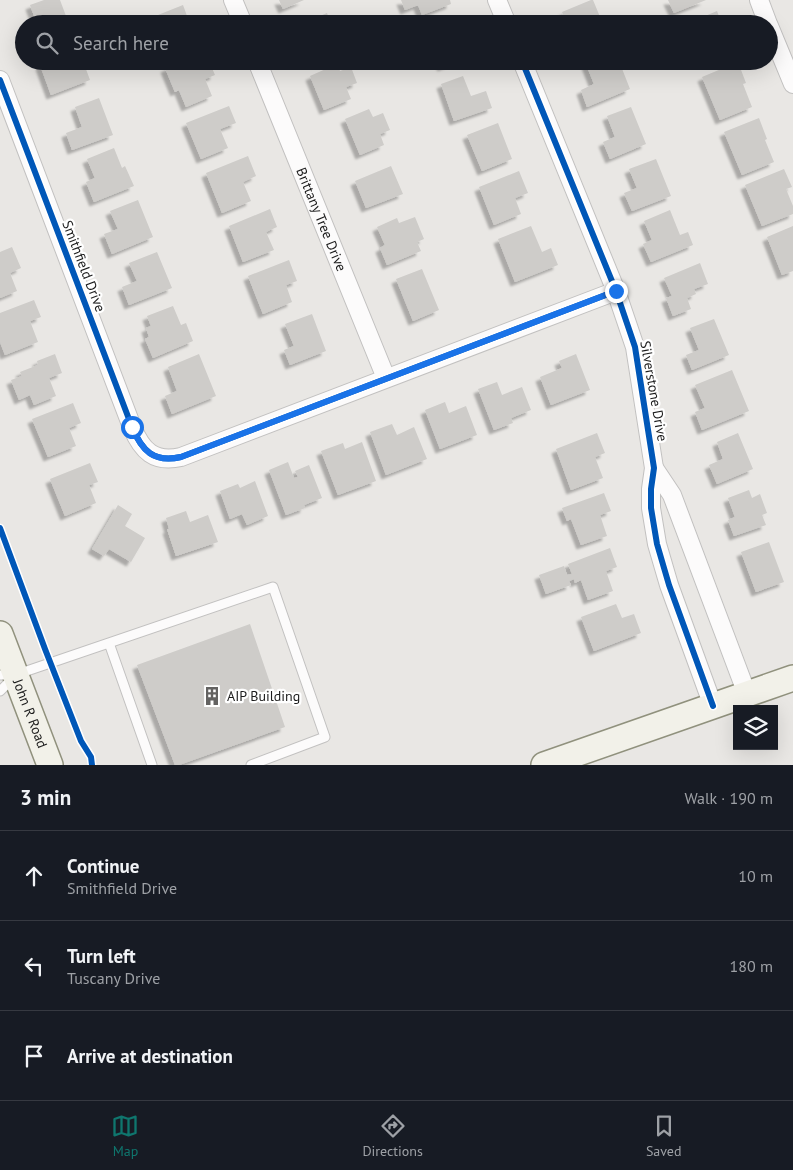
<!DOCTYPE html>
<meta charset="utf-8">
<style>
body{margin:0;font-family:"PT Sans",sans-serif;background:#20242c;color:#f1f3f6}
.controls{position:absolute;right:15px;bottom:15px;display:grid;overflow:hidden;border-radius:0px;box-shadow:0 5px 20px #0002}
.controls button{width:45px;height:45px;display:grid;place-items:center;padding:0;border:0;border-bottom:1px solid #363941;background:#171b24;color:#f1f3f6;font:25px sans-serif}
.stop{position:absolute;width:15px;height:15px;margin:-11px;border:4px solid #1a73e8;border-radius:50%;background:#fff}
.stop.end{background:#1a73e8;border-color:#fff;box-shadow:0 1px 5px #0008}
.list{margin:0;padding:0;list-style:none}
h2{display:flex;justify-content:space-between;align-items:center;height:65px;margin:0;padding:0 20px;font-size:21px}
h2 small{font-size:16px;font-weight:400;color:#9ea1a6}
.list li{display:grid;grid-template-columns:32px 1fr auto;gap:15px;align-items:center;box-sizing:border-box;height:90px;padding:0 20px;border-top:1px solid #363941}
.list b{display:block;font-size:19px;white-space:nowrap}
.list p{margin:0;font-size:16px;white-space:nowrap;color:#9ea1a6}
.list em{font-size:16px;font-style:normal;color:#9ea1a6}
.icon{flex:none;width:28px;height:28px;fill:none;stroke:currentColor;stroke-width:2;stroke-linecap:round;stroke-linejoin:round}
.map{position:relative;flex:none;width:793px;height:765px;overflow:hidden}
.search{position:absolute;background:#171b24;box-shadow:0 5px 20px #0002;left:15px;right:15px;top:15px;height:55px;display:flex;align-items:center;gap:12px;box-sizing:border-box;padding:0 18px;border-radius:28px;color:#9ea1a6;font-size:19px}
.sheet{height:335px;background:#171b24}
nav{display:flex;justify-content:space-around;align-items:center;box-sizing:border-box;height:70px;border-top:1px solid #363941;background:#171b24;font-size:14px;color:#9ea1a6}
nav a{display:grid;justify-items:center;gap:2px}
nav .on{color:#0f766e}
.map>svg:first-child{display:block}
</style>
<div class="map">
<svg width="793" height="765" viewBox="0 0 793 765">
<defs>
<filter id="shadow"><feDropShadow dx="-4.5" dy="4.5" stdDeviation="1" flood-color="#0004"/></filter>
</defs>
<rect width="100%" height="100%" fill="#e9e7e4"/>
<path fill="#ceccc9" filter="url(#shadow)" d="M44 0H60L69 24H37L30 5Z
M279 0H304L283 9Z
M401 0H450L451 4 422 15 418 5 405 10Z
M591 0H593L603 24H567L562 12Z
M668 0H706L674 13Z
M183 5 190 24H144L143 21Z
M717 11 722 24H686Z
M327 13 331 24H301Z
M49 61H83L90 80 51 95 40 65Z
M183 61H209L215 75 205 79 212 96 186 107 179 90 175 92 165 68Z
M440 61H456L442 67Z
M591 61H619L630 89 587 107 581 90 594 84 586 64Z
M738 62 746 83 743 84 752 107 720 120 702 77Z
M337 64 340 71 351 67 357 83 346 87 351 99 324 110 310 76Z
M463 76 471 96 486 91 492 108 454 121 441 84Z
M99 98 113 135 72 150 66 133 82 127 75 107Z
M229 106 236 123 220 129 228 148 201 159 186 123Z
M631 107 646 144 610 159 603 142 615 137 607 116Z
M369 109 373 117 383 113 390 130 380 134 384 145 360 155 345 119Z
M759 118 767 139 765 140 774 162 742 175 724 132Z
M498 123 512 159 482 171 467 135Z
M114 148 122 168 125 166 134 186 94 202 86 182 95 178 87 159Z
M248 156 256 176 243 182 251 201 222 213 206 173Z
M656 159 671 196 632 211 624 193 637 188 629 169Z
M391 166 403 194 366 208 355 181Z
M784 169 792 187 786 189 793 206V214L762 226 745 185Z
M519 171 528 193 515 198 521 214 494 225 479 187Z
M138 200 153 237 112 254 104 234 118 229 110 211Z
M270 209 277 227 266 232 274 250 243 262 229 226Z
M670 210 680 235 688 232 693 245 651 262 643 244 652 240 644 221Z
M415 217 424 239 417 242 421 251 387 265 380 248 385 245 377 227 397 218 399 223Z
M531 226 542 252 551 248 558 265 515 282 498 239Z
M793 226V271L782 275 767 237Z
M12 247 21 268 10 273 17 291 0 298V252Z
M157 252 172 288 129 305 122 287 137 281 129 263Z
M289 260 297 281 286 285 292 302 263 314 248 276Z
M700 263 708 284 694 289 696 294 687 298 691 309 673 316 666 298 672 296 664 278Z
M422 269 439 310 413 321 396 279Z
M34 300 41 317 30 321 38 342 5 355 0 342V313Z
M173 306 181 325 186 323 193 341 153 358 145 339 149 337 146 328 151 326 147 316Z
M312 314 326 351 290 365 284 350 294 346 285 324Z
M714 319 729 355 692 370 686 355 699 350 690 328Z
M55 354 62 373 49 378 56 396 34 405 30 395 19 400 11 380 22 376 20 372 38 365 37 361Z
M199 354 216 396 172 414 165 396 177 391 168 367Z
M576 354 590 390 551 405 540 377 562 368 559 361Z
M732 370 749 411 702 430 695 412 705 408 695 385Z
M497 382 502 395 522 387 531 410 511 418 513 423 494 430 478 389Z
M445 402 449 413 466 406 477 435 440 449 425 410Z
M73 403 81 423 69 428 76 446 48 457 32 419Z
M392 424 397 435 414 427 427 459 386 475 370 432Z
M597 433 605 453 595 457 603 478 571 490 556 449Z
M738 433 753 469 717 484 709 465 723 459 717 442Z
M362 442 376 481 338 495 321 451 343 443 345 449Z
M288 462 294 478 298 477 295 471 309 465 322 498 304 505 305 508 286 515 269 470Z
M90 463 98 482 89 485 96 503 65 516 50 479Z
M255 481 268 516 247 525 242 514 230 519 220 491 238 484 240 488Z
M749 490 752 498 760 494 767 513 762 515 766 525 734 536 728 520 735 517 728 498Z
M604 493 611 511 600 515 607 536 581 545 571 519 567 521 562 508Z
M118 505 132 514 125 526 145 538 131 562 109 549 104 556 92 549Z
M186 511 190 522 208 515 218 542 176 556 167 529H169L166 518Z
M769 542 784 582 756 592 741 552Z
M610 548 617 567 606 571 613 591 588 600 581 580 575 583 574 579 569 581 571 585 546 594 539 575 564 566 567 575 572 574 568 564Z
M616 604 622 618 634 614 641 633 594 651 581 617Z
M250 624 285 727 179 765H175L137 665Z"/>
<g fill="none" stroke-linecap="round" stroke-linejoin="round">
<g stroke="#c2c1c0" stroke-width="11">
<path id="service" d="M109 643 152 765
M0 675H15L273 587 325 737 251 765
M0 691 14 677"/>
</g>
<g stroke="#c2c1c0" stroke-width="20">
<g id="minor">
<path d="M233 0 243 24"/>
<path d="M497 0 507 24"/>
<path d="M759 0 768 24"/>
<path d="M769 26 793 84"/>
<path id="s1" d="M257 61 386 378"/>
<path d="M522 61 616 291 635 347 654 468 651 489V508L657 544 669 585 713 706"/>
<path d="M0 80 132 427C142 451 154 463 181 457L616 291"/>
<path d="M654 468 672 495 747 694"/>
</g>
</g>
<g stroke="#90917d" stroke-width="28">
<g id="secondary">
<path id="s2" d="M0 634 50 765"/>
<path d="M544 765 793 678"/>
</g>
</g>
<use href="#service" stroke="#fcfbfb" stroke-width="9"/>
<use href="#minor" stroke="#fcfbfb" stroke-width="18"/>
<use href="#secondary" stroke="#f2f1e9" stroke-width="25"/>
<g stroke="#fff" stroke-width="9">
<path id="cycleway" d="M522 61 616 291 635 347 654 468 651 489V508L657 544 669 585 713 706
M0 80 132 427C142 451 154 463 181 457L616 291
M0 528 45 649 81 741 91 757 92 765"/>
</g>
<use href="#cycleway" stroke="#0057b8" stroke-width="6"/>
</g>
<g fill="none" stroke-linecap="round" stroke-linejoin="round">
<path stroke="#1a73e8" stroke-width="6" d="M132 427C142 451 153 463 181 457L616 291"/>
</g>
<defs>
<g id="building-bare" transform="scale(1.5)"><path d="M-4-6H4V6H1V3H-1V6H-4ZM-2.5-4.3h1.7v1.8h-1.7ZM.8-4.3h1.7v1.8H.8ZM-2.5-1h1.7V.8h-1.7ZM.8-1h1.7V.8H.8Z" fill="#636261" stroke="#fff" stroke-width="2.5" paint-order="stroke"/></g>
</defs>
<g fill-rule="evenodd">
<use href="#building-bare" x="212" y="696"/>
</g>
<g text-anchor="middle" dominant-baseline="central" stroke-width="4.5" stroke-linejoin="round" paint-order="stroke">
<g font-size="14" fill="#1b1b1b" stroke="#fff">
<text stroke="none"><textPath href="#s1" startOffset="171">Brittany Tree Drive</textPath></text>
<text transform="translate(84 266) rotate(69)">Smithfield Drive</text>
<text transform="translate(654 391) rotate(80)">Silverstone Drive</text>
<text stroke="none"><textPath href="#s2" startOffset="85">John R Road</textPath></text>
</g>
<g font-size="14" fill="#1b1b1b" stroke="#fff" text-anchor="start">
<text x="227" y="696">AIP Building</text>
</g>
</g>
</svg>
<div class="controls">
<button><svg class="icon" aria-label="layers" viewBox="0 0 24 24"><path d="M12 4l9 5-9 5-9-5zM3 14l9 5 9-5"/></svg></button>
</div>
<div class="stop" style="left:132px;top:427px"></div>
<div class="stop end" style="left:616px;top:291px"></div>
<div class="search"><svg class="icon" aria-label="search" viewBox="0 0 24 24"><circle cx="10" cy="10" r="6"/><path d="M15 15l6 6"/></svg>Search here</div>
</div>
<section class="sheet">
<h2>3 min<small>Walk · 190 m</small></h2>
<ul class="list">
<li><svg class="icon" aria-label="ahead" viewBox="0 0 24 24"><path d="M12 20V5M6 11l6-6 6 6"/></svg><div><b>Continue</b><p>Smithfield Drive</p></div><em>10 m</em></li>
<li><svg class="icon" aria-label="left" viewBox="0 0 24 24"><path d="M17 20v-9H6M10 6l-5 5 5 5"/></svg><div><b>Turn left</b><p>Tuscany Drive</p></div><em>180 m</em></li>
<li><svg class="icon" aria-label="arrive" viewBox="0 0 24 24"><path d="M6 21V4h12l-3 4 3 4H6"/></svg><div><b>Arrive at destination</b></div></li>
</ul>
</section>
<nav>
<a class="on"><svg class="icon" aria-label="map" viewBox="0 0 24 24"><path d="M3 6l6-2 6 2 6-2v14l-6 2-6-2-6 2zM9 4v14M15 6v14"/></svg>Map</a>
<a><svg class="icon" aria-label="directions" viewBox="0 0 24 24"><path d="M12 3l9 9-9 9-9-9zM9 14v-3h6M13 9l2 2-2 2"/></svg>Directions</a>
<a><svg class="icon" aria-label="saved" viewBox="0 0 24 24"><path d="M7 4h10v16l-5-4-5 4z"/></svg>Saved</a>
</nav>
